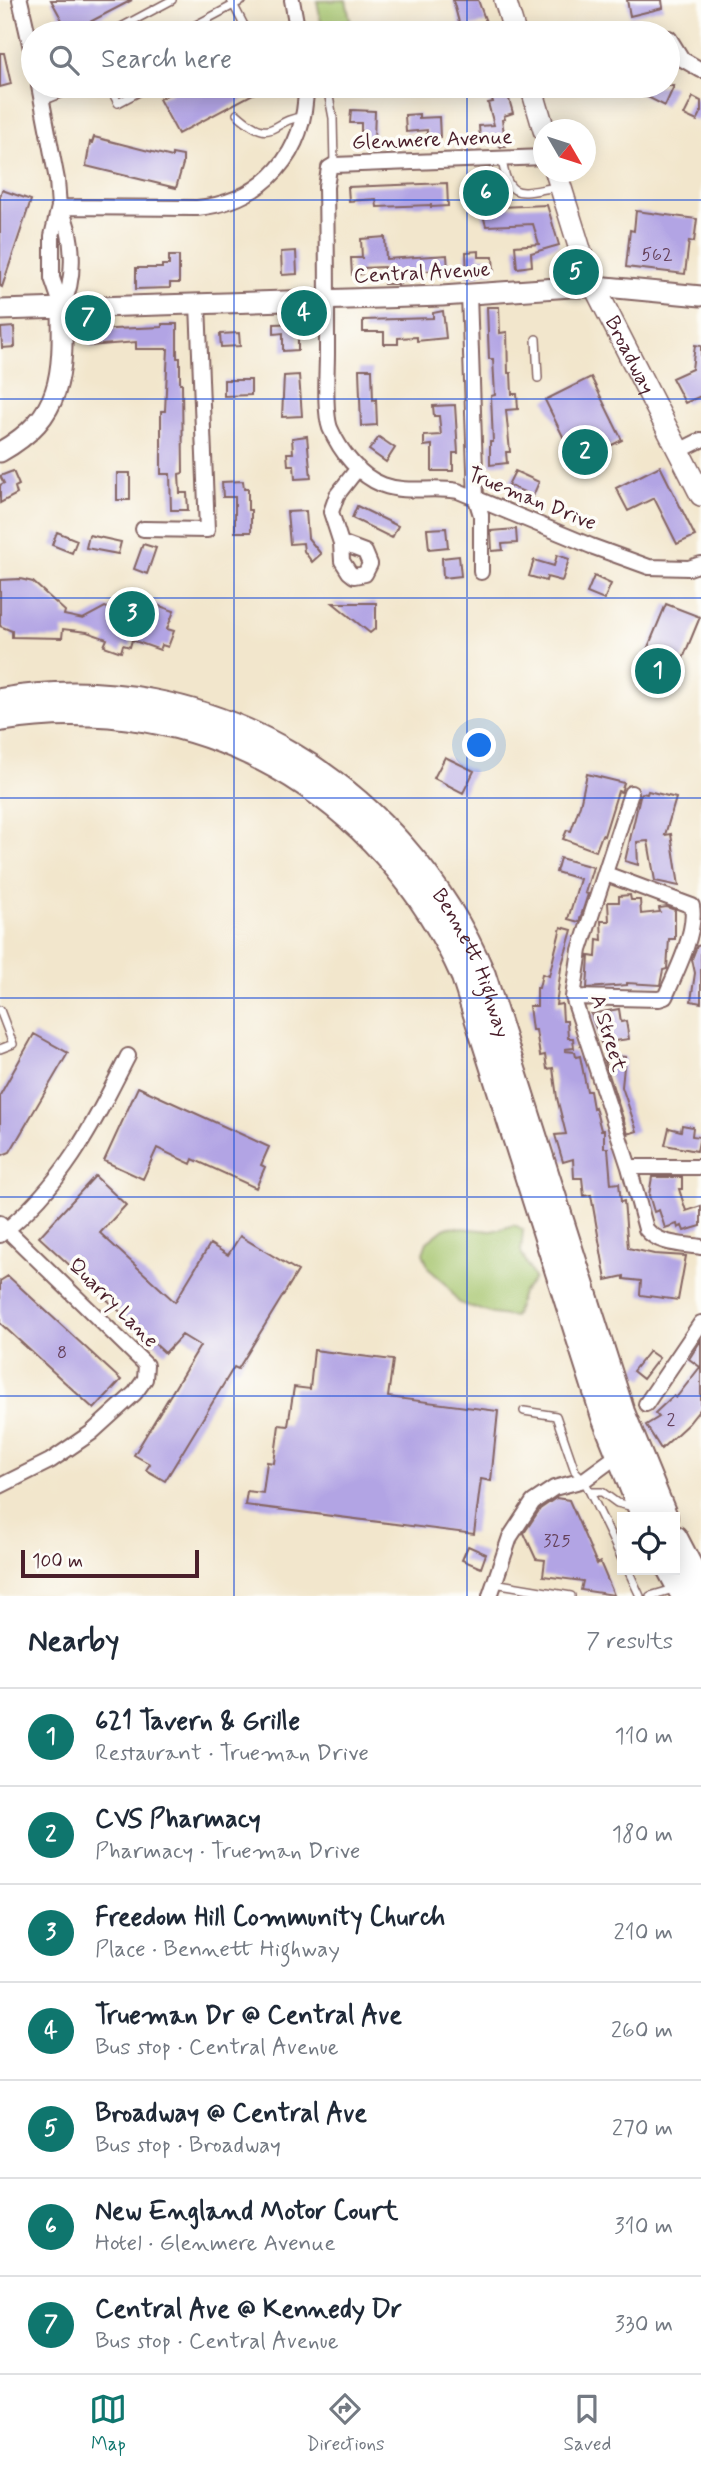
<!DOCTYPE html>
<meta charset="utf-8">
<style>
body{margin:0;font-family:Mynerve,sans-serif;background:#f6f6f7;color:#1f2937}
.controls{position:absolute;right:21px;bottom:21px;display:grid;overflow:hidden;border-radius:0px;box-shadow:0 4px 18px #0003}
.controls button{width:63px;height:63px;display:grid;place-items:center;padding:0;border:0;border-bottom:2px solid #e0e1e3;background:#fff;color:#1f2937;font:35px sans-serif}
.compass{position:absolute;left:533px;top:119px;width:63px;height:63px;border-radius:50%;background:#fff;box-shadow:0 4px 18px #0003;rotate:129deg}
.scale{position:absolute;left:21px;bottom:18px;width:178px;box-sizing:border-box;padding-left:7px;border:4px solid #4a1f2b;border-top:0;font-size:19px;line-height:24px;white-space:nowrap;color:#4a1f2b;-webkit-text-stroke:5px #fdfcf7;paint-order:stroke}
.you{position:absolute;left:480px;top:746px;width:24px;height:24px;margin:-18px;border:5px solid #fff;border-radius:50%;background:#1a73e8;box-shadow:0 0 0 10px #1a73e833}
.badge{display:grid;place-items:center;width:46px;height:46px;border-radius:50%;background:#0f766e;color:#fff;font-size:23px;font-weight:700}
.pin{position:absolute;translate:-50% -50%;border:4px solid #fff;box-shadow:0 2px 7px #0006}
.list{margin:0;padding:0;list-style:none}
h2{display:flex;justify-content:space-between;align-items:center;height:91px;margin:0;padding:0 28px;font-size:30px}
h2 small{font-size:23px;font-weight:400;color:#747a83}
.list li{display:grid;grid-template-columns:46px 1fr auto;gap:21px;align-items:center;box-sizing:border-box;height:98px;padding:0 28px;border-top:2px solid #e0e1e3}
.list b{display:block;font-size:26px;white-space:nowrap}
.list p{margin:0;font-size:23px;white-space:nowrap;color:#747a83}
.list em{font-size:23px;font-style:normal;color:#747a83}
.icon{flex:none;width:38px;height:38px;fill:none;stroke:currentColor;stroke-width:2;stroke-linecap:round;stroke-linejoin:round}
.map{position:relative;flex:none;width:701px;height:1596px;overflow:hidden}
.search{position:absolute;background:#fff;box-shadow:0 4px 18px #0003;left:21px;right:21px;top:21px;height:77px;display:flex;align-items:center;gap:18px;box-sizing:border-box;padding:0 24px;border-radius:38px;color:#747a83;font-size:26px}
.sheet{height:777px;background:#fff}
nav{display:flex;justify-content:space-around;align-items:center;box-sizing:border-box;height:98px;border-top:2px solid #e0e1e3;background:#fff;font-size:19px;color:#747a83}
nav a{display:grid;justify-items:center;gap:4px}
nav .on{color:#0f766e}
.map>svg:first-child{display:block}
</style>
<div class="map">
<svg width="701" height="1596" viewBox="0 0 701 1596">
<rect width="100%" height="100%" fill="#fdfcf7"/>
<filter id="ink" filterUnits="userSpaceOnUse"><feTurbulence type="fractalNoise" baseFrequency=".0143" numOctaves="2"/><feDisplacementMap in="SourceGraphic" scale="14" xChannelSelector="R" yChannelSelector="G"/><feConvolveMatrix kernelMatrix="1 2 1 2 8 2 1 2 1" color-interpolation-filters="sRGB"/></filter>
<filter id="wash" filterUnits="userSpaceOnUse"><feTurbulence type="fractalNoise" baseFrequency=".00686" numOctaves="4" result="noise"/><feDisplacementMap in="SourceGraphic" scale="28" xChannelSelector="R" yChannelSelector="G"/><feGaussianBlur stdDeviation="1.57" result="paint"/><feColorMatrix in="noise" values="0 0 0 0 0 0 0 0 0 0 0 0 0 0 0 0 0 1.4 0 .05"/><feComposite in="paint" operator="in"/></filter>
<g filter="url(#wash)">
<rect width="100%" height="100%" fill="#f2e6cc"/>
<path fill="#a4c46c" stroke="#77724c" stroke-width="2" d="M346 0 353 33H323L317 1Z
M515 1225 523 1230 521 1252 534 1278C531 1285 526 1287 522 1293 519 1300 518 1310 514 1317L493 1314 459 1303 445 1283 429 1269 423 1253 427 1242 444 1229 449 1227 492 1231Z"/>
<g id="blocks">
<path fill="#b2a4e4" d="M51 0H132L69 33Z
M453 0H478L486 22 461 30Z
M627 0H662L663 8 630 16Z
M0 53H4L11 84 0 87Z
M184 86H268L178 134 159 99Z
M626 86H674L665 106Z
M507 92 513 113 504 116 505 119 502 120 506 146 500 147 497 136 480 138 479 126 494 125 488 103 493 102 491 96Z
M693 97 701 101V113L697 121 684 115Z
M351 110 375 111 374 139 361 138V123H350Z
M419 114V118L439 117 440 137H427V130L406 132 405 115Z
M94 137 172 157V154L183 156V164L176 188 86 166 90 142 92 143Z
M491 176 499 207 547 205 559 245 531 253 532 266 517 268 515 246 539 244 533 224 486 226 474 181Z
M447 183 448 206 431 207V205L377 207 376 199 349 201 348 187Z
M2 190 31 200 2 287 0 286V197Z
M636 211 697 219 694 242 689 241 685 274 626 267 630 230 634 231Z
M385 237 386 259 447 255 448 270 400 272V284H384V267L362 268V274L352 275 351 258H362L361 239Z
M296 251 297 274 282 275 281 252Z
M479 251V257H493L494 272 480 273V276L467 277 466 252Z
M169 256H179V283H170V288L136 289V268H162V265H169Z
M487 307H499L500 333 507 332 508 373H511L512 394H517L518 409 506 410 510 452H506L507 463 490 465V442H493L491 396 495 395 493 359H489Z
M443 311 446 338 417 341V337L398 338V344H384V332H363V320L433 318V313Z
M298 323V350L283 351V333L274 334V324Z
M162 324H177V358H180V383H182L183 473 179 474 180 493H187L188 510H171L170 474H161V411H165L168 349H136V342L90 346 89 330 162 327Z
M14 327 15 347 2 348 1 328Z
M239 333 240 346 221 347 220 334Z
M695 345 701 346V396L685 403 672 378 692 369Z
M359 369H372L373 400 376 399 377 425 361 426Z
M299 375 302 416 282 417 284 376Z
M591 377 622 440 576 463 545 400Z
M224 380H251V395L224 396Z
M455 405 458 453H453V471H432V445L424 446V436L441 435 439 416H434L433 406Z
M307 436 311 478 295 479 294 465H288L287 453H293L292 438Z
M379 437 395 448 386 462 369 450Z
M660 466 695 536 677 544 654 498 628 511 616 488Z
M13 471 19 485 15 487 17 494 0 503V485L4 483 0 476Z
M515 471 539 482 533 496 508 485Z
M117 473H130V500H117Z
M243 481 244 489H248V510H251V532H235V497H223L222 482Z
M357 506 398 526 392 538 352 518Z
M306 511 308 538 321 554 312 562 304 551 303 543 290 544 287 512Z
M446 528 448 547 429 549 427 529Z
M516 529 517 543 502 544 503 550 492 551 491 531Z
M57 532 77 540 72 553 52 545Z
M89 535 121 542 118 554 86 548Z
M143 544 156 548 147 574 134 569Z
M557 555 569 559 562 581 547 577 546 581 529 576 534 560 554 566Z
M459 556 461 576 443 578 442 558Z
M594 576 611 584 604 600 587 593Z
M20 579 33 582 65 611 64 615 83 619 105 607 122 613 129 595 174 611 167 629 174 631 168 647 162 645 160 650 132 640 130 647 123 645 121 652 104 646 107 639 87 632 63 629 62 638 12 637V631L0 626V580Z
M333 603H376V628L370 633Z
M666 604 700 617 670 690 636 676Z
M445 757 474 771 463 793 434 778Z
M587 774 624 783 621 792 618 791 604 836 602 835 596 851 563 839 567 830 571 831 580 805Z
M648 791 676 798 665 835 671 834 679 886 655 881 648 841 637 842 638 865 625 861 640 796 642 793 647 794Z
M560 858 593 867 585 893 588 894 579 922 568 919 580 879 556 872Z
M630 895 631 900H640L641 914 660 912 659 908 667 907 675 910V939H669L667 969 663 970 660 985 627 983V985L587 988 589 956 596 957 597 939 602 940 601 921H609L608 902H619V896Z
M561 927 572 930 561 968 556 1005 562 1004 563 1021H567L568 1038H573L574 1048 565 1049V1051L575 1052 576 1057 580 1056 587 1091H590L593 1108 595 1107 601 1130H604V1148H608L611 1184 619 1183 621 1202 624 1201 628 1248 654 1254 686 1256 678 1300 640 1295 641 1281 624 1279V1276L606 1280 591 1195 584 1196 582 1178H574L573 1159 563 1162 555 1135 566 1134 557 1098 553 1068 547 1069 545 1055 540 1056 536 1030H532L529 1006H537V988H539L542 974 549 976Z
M701 945V1003L691 1001 695 973 692 959 697 946Z
M619 1009 621 1022 626 1021 629 1039 601 1043 591 1014Z
M34 1034 68 1053 10 1152 0 1156V1095Z
M605 1055 625 1057 622 1087 637 1131 628 1134 604 1059H606Z
M138 1087 269 1147 261 1165 265 1167 256 1188 193 1159 191 1164 157 1148 143 1179 104 1161Z
M682 1125 693 1127 692 1136 700 1137 697 1151 665 1145 669 1128 681 1131Z
M95 1176 126 1205 100 1233 175 1302 210 1244 228 1255 240 1236 298 1271 238 1369 234 1367 165 1481 146 1470 150 1464 134 1455 200 1346 182 1335 165 1353 39 1237Z
M652 1177H682V1189H679L686 1211 701 1206V1226L684 1231 682 1226 678 1228 677 1224 665 1228 659 1210 654 1212 649 1195Z
M8 1276 121 1380 94 1409 0 1323V1281Z
M701 1340V1408L689 1423 661 1449 646 1425 659 1417 655 1413 673 1396 676 1398 700 1367 689 1359Z
M314 1350 393 1360 388 1397 498 1411 491 1481 481 1479 474 1534 245 1505 247 1491 263 1493 267 1462 274 1463 279 1425 288 1426 294 1387 310 1389Z
M649 1351 659 1358 643 1379 633 1371Z
M556 1498 569 1500 597 1564 600 1562 614 1595 581 1590 583 1581 543 1576 545 1560 536 1559 524 1533 540 1509Z
M468 1546 486 1554 481 1568 462 1560Z"/>
</g>
</g>
<g filter="url(#ink)">
<use href="#blocks" fill-opacity="0" stroke="#856563" stroke-width="2"/>
<g fill="none" stroke-linecap="round" stroke-linejoin="round">
<g stroke="#856563" stroke-width="10">
<path id="lane" d="M231 0 248 33
M110 33 172 0
M181 33 243 0
M72 86 70 90 77 91 88 86
M109 86 118 103 150 86
M327 86 333 118 334 165
M43 101 70 90
M237 114C275 148 270 119 303 117
M502 159C508 203 522 192 557 187
M536 339 538 378
M0 1010 13 1044 0 1049
M524 1411 556 1416 575 1471 584 1480 622 1559
M590 1492H602L617 1503 634 1507
M628 1570 640 1596
M494 1583 571 1596
M650 1596 677 1588"/>
</g>
<g stroke="#856563" stroke-width="18">
<path id="street" d="M20 0 33 57
M292 0 298 33
M669 38 682 59 701 70
M39 86 57 180 59 207 52 236V278L62 307
M544 157 334 165 329 168 326 187C327 242 327 298 327 353 327 372 324 411 330 428 340 451 359 476 383 485 407 494 433 486 458 491L591 546 649 567 689 568 701 564
M59 207 197 208C265 201 306 153 306 86
M59 207C75 234 76 279 62 307
M469 294 476 499 481 515V572
M679 451 701 440
M143 529 207 530 198 304
M341 543 365 552 370 564 365 574 354 576 349 572 342 561 341 543 331 512 337 495 358 468
M631 793 580 950 573 997 629 1167 646 1229C659 1245 682 1244 701 1247
M573 997 659 999 665 997C676 973 697 931 692 906L606 874
M629 1167H701
M0 1223 146 1365 145 1379 135 1393 91 1433 50 1461 0 1486
M0 1235C64 1184 92 1127 128 1056
M646 1404 701 1323
M490 1596 510 1537 533 1502 554 1488 584 1480 618 1455"/>
</g>
<g stroke="#856563" stroke-width="23">
<path id="secondary" d="M0 310 442 296 571 287H606L701 296
M0 452C64 416 63 374 62 307"/>
</g>
<g stroke="#856563" stroke-width="24">
<g id="primary">
<path d="M505 0 515 33"/>
<path d="M531 86 544 130"/>
<path id="s1" d="M556 172 587 272 701 495"/>
</g>
</g>
<g stroke="#856563" stroke-width="28">
<g id="highway">
<path id="s2" d="M0 701C208 665 402 785 483 975L622 1412 665 1517"/>
<path d="M0 719C201 686 383 793 464 977L604 1417 644 1517"/>
<path d="M675 1538 701 1588"/>
<path d="M670 1570 684 1596"/>
</g>
</g>
<use href="#lane" stroke="#fff" stroke-width="7"/>
<use href="#street" stroke="#fff" stroke-width="14"/>
<use href="#secondary" stroke="#fff" stroke-width="19"/>
<use href="#primary" stroke="#fff" stroke-width="21"/>
<use href="#highway" stroke="#fff" stroke-width="24"/>
</g>
</g>
<path fill="none" stroke="#1d4ed8" stroke-width="2" stroke-opacity="0.55" d="M234 0V33M467 0V33M234 86V1596M467 86V1596M0 200H701M0 399H701M0 598H701M0 798H701M0 998H701M0 1197H701M0 1396H701"/>
<g text-anchor="middle" dominant-baseline="central" stroke-width="7" stroke-linejoin="round" paint-order="stroke">
<g font-size="18" fill="#644059">
<text x="657" y="255">562</text>
<text x="62" y="1353">8</text>
<text x="671" y="1420">2</text>
<text x="557" y="1541">325</text>
</g>
<g font-size="21" fill="#4a1f2b" stroke="#fdfcf7">
<text transform="translate(432 140) rotate(-2)">Glenmere Avenue</text>
<text transform="translate(422 273) rotate(-3)">Central Avenue</text>
<text stroke="none"><textPath href="#s1" startOffset="198">Broadway</textPath></text>
<text transform="translate(532 499) rotate(22)">Trueman Drive</text>
<text stroke="none"><textPath href="#s2" startOffset="584">Bennett Highway</textPath></text>
<text transform="translate(608 1033) rotate(73)">A Street</text>
<text transform="translate(113 1303) rotate(45)">Quarry Lane</text>
</g>
</g>
</svg>
<div class="controls">
<button><svg class="icon" aria-label="locate" viewBox="0 0 24 24"><circle cx="12" cy="12" r="6"/><path d="M12 2v4M12 18v4M2 12h4M18 12h4"/></svg></button>
</div>
<svg class="compass" viewBox="-18 -18 36 36"><path d="M0-13l5 13h-10z" fill="#e53935"/><path d="M0 13l5-13h-10z" fill="#747a83"/></svg>
<div class="scale">100 m</div>
<div class="you"></div>
<div class="pin badge" style="left:658px;top:671px">1</div>
<div class="pin badge" style="left:585px;top:452px">2</div>
<div class="pin badge" style="left:132px;top:614px">3</div>
<div class="pin badge" style="left:304px;top:313px">4</div>
<div class="pin badge" style="left:576px;top:272px">5</div>
<div class="pin badge" style="left:486px;top:193px">6</div>
<div class="pin badge" style="left:88px;top:318px">7</div>
<div class="search"><svg class="icon" aria-label="search" viewBox="0 0 24 24"><circle cx="10" cy="10" r="6"/><path d="M15 15l6 6"/></svg>Search here</div>
</div>
<section class="sheet">
<h2>Nearby<small>7 results</small></h2>
<ul class="list">
<li><span class="badge">1</span><div><b>621 Tavern &amp; Grille</b><p>Restaurant · Trueman Drive</p></div><em>110 m</em></li>
<li><span class="badge">2</span><div><b>CVS Pharmacy</b><p>Pharmacy · Trueman Drive</p></div><em>180 m</em></li>
<li><span class="badge">3</span><div><b>Freedom Hill Community Church</b><p>Place · Bennett Highway</p></div><em>210 m</em></li>
<li><span class="badge">4</span><div><b>Trueman Dr @ Central Ave</b><p>Bus stop · Central Avenue</p></div><em>260 m</em></li>
<li><span class="badge">5</span><div><b>Broadway @ Central Ave</b><p>Bus stop · Broadway</p></div><em>270 m</em></li>
<li><span class="badge">6</span><div><b>New England Motor Court</b><p>Hotel · Glenmere Avenue</p></div><em>310 m</em></li>
<li><span class="badge">7</span><div><b>Central Ave @ Kennedy Dr</b><p>Bus stop · Central Avenue</p></div><em>330 m</em></li>
</ul>
</section>
<nav>
<a class="on"><svg class="icon" aria-label="map" viewBox="0 0 24 24"><path d="M3 6l6-2 6 2 6-2v14l-6 2-6-2-6 2zM9 4v14M15 6v14"/></svg>Map</a>
<a><svg class="icon" aria-label="directions" viewBox="0 0 24 24"><path d="M12 3l9 9-9 9-9-9zM9 14v-3h6M13 9l2 2-2 2"/></svg>Directions</a>
<a><svg class="icon" aria-label="saved" viewBox="0 0 24 24"><path d="M7 4h10v16l-5-4-5 4z"/></svg>Saved</a>
</nav>
